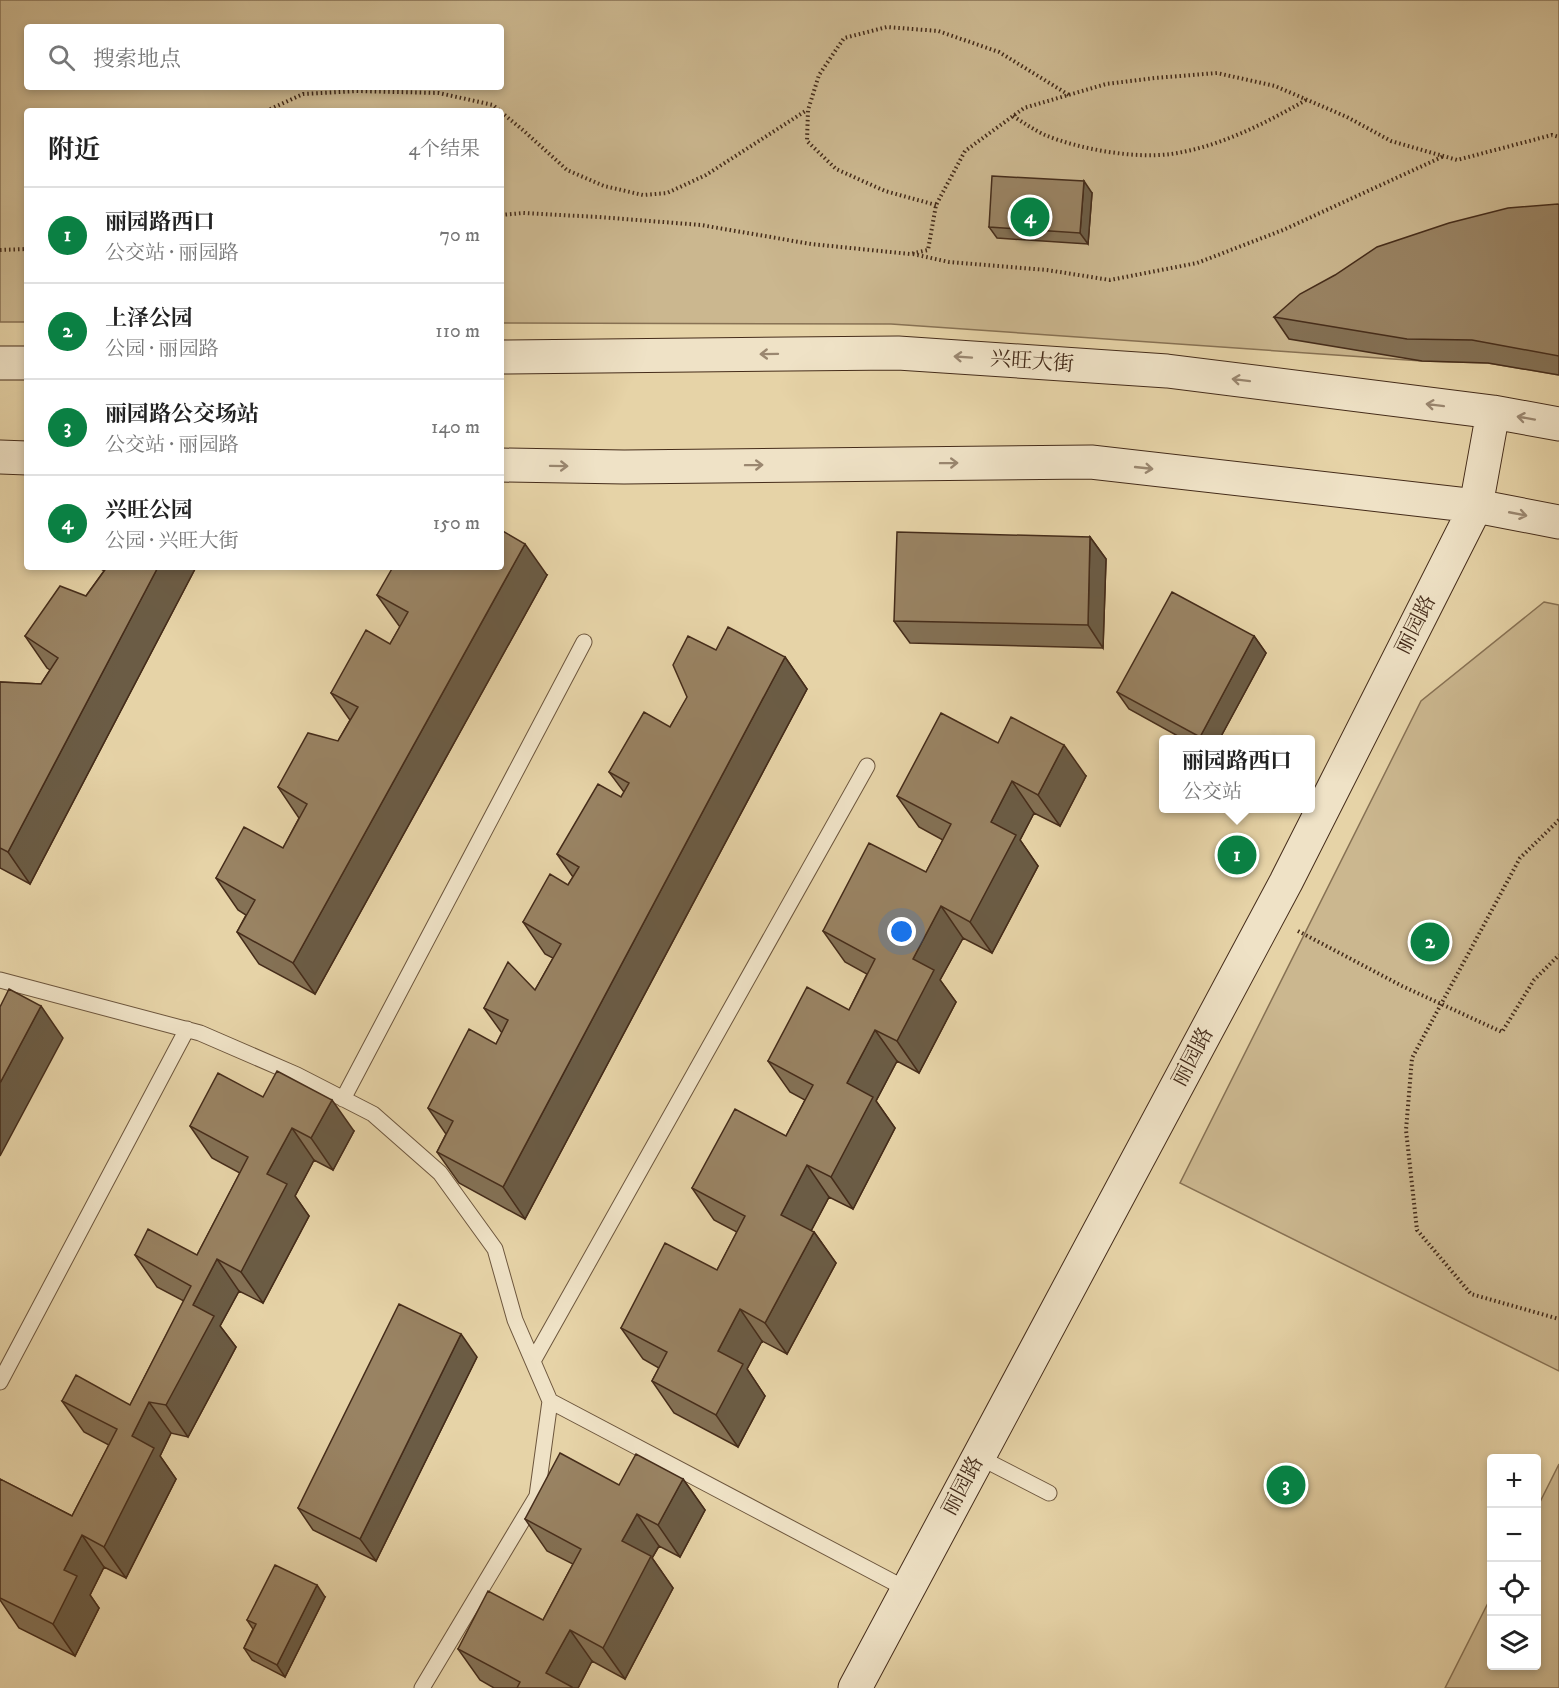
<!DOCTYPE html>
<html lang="zh">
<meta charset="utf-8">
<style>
body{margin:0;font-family:"IM FELL DW Pica","Noto Serif SC",serif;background:#f2f2f2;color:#222}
.controls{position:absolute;right:18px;bottom:18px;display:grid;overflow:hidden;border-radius:6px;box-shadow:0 3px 9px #0003}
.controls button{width:54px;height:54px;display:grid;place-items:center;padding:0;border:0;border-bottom:2px solid #e0e0e0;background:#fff;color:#222;font:30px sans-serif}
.you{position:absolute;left:902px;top:932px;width:21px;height:21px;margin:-15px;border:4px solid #fff;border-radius:50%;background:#1a73e8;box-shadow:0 0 0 9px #1a73e833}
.badge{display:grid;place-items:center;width:39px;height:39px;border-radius:50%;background:#0b8043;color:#fff;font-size:20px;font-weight:700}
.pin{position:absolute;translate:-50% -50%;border:3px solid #fff;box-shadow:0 2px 6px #0006}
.popup{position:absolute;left:1159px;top:735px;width:156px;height:78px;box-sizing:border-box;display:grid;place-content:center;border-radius:6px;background:#fff;filter:drop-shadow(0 2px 4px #0005);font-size:20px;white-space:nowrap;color:#767676}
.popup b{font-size:22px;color:#222}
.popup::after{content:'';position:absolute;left:50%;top:100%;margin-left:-12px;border:12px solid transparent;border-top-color:#fff}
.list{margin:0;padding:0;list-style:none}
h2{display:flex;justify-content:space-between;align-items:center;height:78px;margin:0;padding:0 24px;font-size:26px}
h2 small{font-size:20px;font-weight:400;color:#767676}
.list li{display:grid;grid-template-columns:39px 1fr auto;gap:18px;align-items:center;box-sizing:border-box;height:96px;padding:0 24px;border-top:2px solid #e0e0e0}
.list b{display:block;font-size:22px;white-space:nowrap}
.list p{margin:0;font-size:20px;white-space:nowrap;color:#767676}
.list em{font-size:20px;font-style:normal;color:#767676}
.icon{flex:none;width:33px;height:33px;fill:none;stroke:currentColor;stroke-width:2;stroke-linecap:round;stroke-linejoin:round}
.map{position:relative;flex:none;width:1559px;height:1688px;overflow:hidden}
.search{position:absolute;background:#fff;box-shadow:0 3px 9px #0003;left:24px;top:24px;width:480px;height:66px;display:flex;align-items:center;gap:15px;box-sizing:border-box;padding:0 21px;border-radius:6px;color:#767676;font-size:22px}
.panel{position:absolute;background:#fff;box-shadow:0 3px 9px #0003;left:24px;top:108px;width:480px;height:462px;border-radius:6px}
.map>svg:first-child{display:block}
</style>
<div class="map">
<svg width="1559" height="1688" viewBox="0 0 1559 1688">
<rect width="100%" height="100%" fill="#e6d3a7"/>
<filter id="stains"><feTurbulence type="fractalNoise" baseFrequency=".00333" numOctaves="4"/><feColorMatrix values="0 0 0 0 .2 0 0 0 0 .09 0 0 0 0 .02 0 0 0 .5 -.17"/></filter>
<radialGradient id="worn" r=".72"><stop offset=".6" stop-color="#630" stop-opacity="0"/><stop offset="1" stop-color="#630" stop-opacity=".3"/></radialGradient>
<path fill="#cbb78f" stroke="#887254" stroke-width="1.5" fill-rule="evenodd" d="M0 0H1559V375L1488 363 1422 361 891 324 501 323V111H27V322H0ZM27 27H501V87H27Z
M1544 602 1559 605V1371L1180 1183 1421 701Z
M1559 1464V1688H1445L1491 1597 1492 1666H1536L1537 1508Z"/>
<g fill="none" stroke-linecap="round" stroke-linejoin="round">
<g stroke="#6d563d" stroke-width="17">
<path id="lane" d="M0 980 200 1033 297 1075 373 1114 440 1173 495 1249 515 1320 550 1401 537 1496 422 1688
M343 1099 584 642
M533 1361 867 766
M0 1382 187 1029
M550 1401 908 1590
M979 1457 1049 1493"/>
</g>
<g stroke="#452c1a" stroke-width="35">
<path id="secondary" d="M501 357 898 353 1167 371 1493 412 1559 424
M0 363H27
M0 457 27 458
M501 465 624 467 1091 462 1476 506 1559 522
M855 1688 1286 882 1476 506 1493 412"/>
</g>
<path stroke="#452c1a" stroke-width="4" stroke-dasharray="1.5 3" stroke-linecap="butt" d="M266 111 303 94 356 91 439 93 493 105 500 111
M501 112 524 131 567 170 604 186 643 195 667 193 706 175 807 110
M1013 116C1024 123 1034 130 1045 135 1079 149 1134 159 1171 154 1219 147 1264 124 1306 100
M936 205 885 191 836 169 807 141 808 110 819 75 844 38 887 27 938 31 999 52 1069 95
M501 215 523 213 599 217 701 225 811 244 910 254 928 250 936 205 965 151 1024 108 1106 84 1155 78 1217 73 1275 86 1347 117 1391 141 1457 160 1552 135 1559 137
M0 250 27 249
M913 254 949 262 1047 270 1110 280 1197 263 1283 230 1444 156
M1559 820 1520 858 1412 1058 1406 1130 1417 1230 1471 1294 1559 1319
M1298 931 1402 986 1502 1032 1534 980 1559 955"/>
<use href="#lane" stroke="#efe2c6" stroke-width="15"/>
<use href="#secondary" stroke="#efe2c6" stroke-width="33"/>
</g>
<path fill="#847155" stroke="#452c1a" stroke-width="1.5" d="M1092 193 1088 244 997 238 989 227Z
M1559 205V375L1488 363 1422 361 1289 339 1274 317Z
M1090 537 1106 559 1103 648 910 643 894 621Z
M98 567H196L30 884 0 868V682L41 684 50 670 47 668 25 636 86 596 104 571Z
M547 575 315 994 259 964 237 932 246 915 238 910 216 878 283 848 299 818 278 787 338 741 350 720 331 693 390 644 400 627 377 595Z
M1254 636 1266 653 1219 740H1185L1129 709 1117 692Z
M716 650 785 657 807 689 525 1219 459 1183 437 1152 446 1134 428 1108 496 1044 502 1033 484 1008 535 990 553 958 545 954 523 922 568 885 573 877 557 854 621 797 624 792 609 772 670 727Z
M998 743 1086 776 1060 826 1034 813 1020 840 1038 866 992 953 963 938 940 980 956 1002 919 1073 897 1061 876 1101 895 1128 853 1209 829 1197 811 1231 814 1232 836 1263 787 1354 762 1341 747 1369 765 1396 738 1447 674 1413 652 1381 659 1368 643 1359 621 1328 717 1270 737 1232 714 1220 692 1188 786 1136 805 1100 790 1092 768 1061 849 1010 867 974 845 962 823 931 926 872 943 840 919 827 897 796Z
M263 1097 354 1131 333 1170 314 1160 295 1196 309 1216 263 1303 239 1291 220 1326 236 1347 188 1437 171 1433 160 1456 176 1479 126 1578 104 1567 90 1595 99 1608 75 1656 19 1628 0 1600V1479L72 1516 109 1445 84 1432 62 1401 130 1405 184 1301 157 1287 135 1255H197L240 1173 212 1158 190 1126Z
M477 1357 376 1561 313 1530 298 1508Z
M683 1479 705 1510 680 1557 659 1546 652 1558 673 1588 625 1679 592 1661 578 1688H494L480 1680 458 1649 543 1620 573 1564 547 1551 525 1519 619 1485Z
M325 1597 285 1677 252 1660 244 1648 253 1629 247 1620Z"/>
<path fill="#6b5c45" stroke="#452c1a" stroke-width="1.5" d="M1084 181 1092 193 1088 244 1080 233Z
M1090 537 1106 559 1103 648 1088 625Z
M525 544 547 575 315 994 293 963Z
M158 567H196L30 884 8 852Z
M1254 636 1266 653 1219 740H1202L1200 737Z
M785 657 807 689 525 1219 503 1187Z
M1064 745 1086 776 1060 826 1038 795Z
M1012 781 1034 813 1020 840 1038 866 992 953 970 922 991 822Z
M941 906 963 938 940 980 956 1002 919 1073 897 1041 913 959Z
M41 1006 63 1038 0 1156V1083Z
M875 1030 897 1061 876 1101 895 1128 853 1209 831 1177 847 1083Z
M332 1100 354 1131 333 1170 311 1138Z
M292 1128 314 1160 295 1196 309 1216 263 1303 241 1272 267 1174Z
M807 1165 829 1197 803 1246 781 1215Z
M814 1232 836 1263 787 1354 765 1323Z
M217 1259 239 1291 220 1326 236 1347 188 1437 166 1405 193 1305Z
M740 1309 762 1341 747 1369 765 1396 738 1447 716 1415 718 1351Z
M461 1334 477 1357 376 1561 360 1539Z
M149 1402 171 1433 160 1456 176 1479 126 1578 104 1547 132 1436Z
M683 1479 705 1510 680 1557 658 1525Z
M637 1514 659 1546 652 1558 673 1588 625 1679 603 1648 622 1541Z
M82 1535 104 1567 90 1595 99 1608 75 1656 53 1624 64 1570Z
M317 1585 325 1597 285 1677 277 1665Z
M570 1630 592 1661 578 1688H557L546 1673Z"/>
<path fill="#998363" stroke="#452c1a" stroke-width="1.5" d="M992 176 1084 181 1080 233 989 227Z
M1558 204 1559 205V356L1472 340 1407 339 1274 317 1300 294 1335 275 1377 247 1449 223 1508 208Z
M501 530 525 544 293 963 237 932 255 900 216 878 244 827 283 848 307 804 278 787 308 733 338 741 358 707 331 693 366 630 390 644 408 612 377 595 393 567H501Z
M897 532 1090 537 1088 625 894 621Z
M107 567H158L8 852 0 848V682L41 684 58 658 25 636 60 586 86 596Z
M1172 592 1254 636 1200 737 1117 692Z
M728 627 785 657 503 1187 437 1152 453 1121 428 1108 469 1029 496 1044 508 1020 484 1008 508 962 535 990 561 944 523 922 550 874 568 885 579 867 557 854 598 784 621 797 629 783 609 772 644 712 670 727 687 697 673 665 688 636 716 650Z
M941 713 998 743 1011 717 1064 745 1038 795 1012 781 991 822 1016 835 970 922 941 906 913 959 934 970 897 1041 875 1030 847 1083 873 1097 831 1177 807 1165 781 1215 814 1232 765 1323 740 1309 718 1351 743 1364 716 1415 652 1381 667 1352 621 1328 665 1243 717 1270 745 1216 692 1188 735 1109 786 1136 813 1085 768 1061 807 987 849 1010 875 959 823 931 869 843 926 872 951 824 897 796Z
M9 989 41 1006 0 1083V1007Z
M277 1071 332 1100 311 1138 292 1128 267 1174 287 1184 241 1272 217 1259 193 1305 214 1316 166 1405 149 1402 132 1436 154 1448 104 1547 82 1535 64 1570 77 1576 53 1624 0 1598V1479L72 1516 117 1429 62 1401 76 1375 130 1405 191 1286 135 1255 148 1229 197 1255 248 1157 190 1126 218 1073 263 1097Z
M399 1304 461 1334 360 1539 298 1508Z
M560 1453 619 1485 636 1454 683 1479 658 1525 637 1514 622 1541 651 1556 603 1648 570 1630 546 1673 572 1687V1688H517L520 1682 458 1649 488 1591 543 1620 581 1549 525 1519Z
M275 1565 317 1585 277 1665 244 1648 256 1624 247 1620Z"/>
<defs><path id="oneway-shaft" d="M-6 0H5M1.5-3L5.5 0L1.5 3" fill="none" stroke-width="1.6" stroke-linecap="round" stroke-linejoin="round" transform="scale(1.5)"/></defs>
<g stroke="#9a8770">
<use href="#oneway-shaft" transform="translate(769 354) rotate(179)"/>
<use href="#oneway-shaft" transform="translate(963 357) rotate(-176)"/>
<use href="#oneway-shaft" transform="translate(1241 380) rotate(-173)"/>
<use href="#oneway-shaft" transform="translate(1435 405) rotate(-173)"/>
<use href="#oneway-shaft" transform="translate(1526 418) rotate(-170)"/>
<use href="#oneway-shaft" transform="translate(949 463) rotate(-1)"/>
<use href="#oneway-shaft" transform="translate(754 465) rotate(-1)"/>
<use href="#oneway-shaft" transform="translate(559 466) rotate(1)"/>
<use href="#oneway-shaft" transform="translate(1144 468) rotate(6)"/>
<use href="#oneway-shaft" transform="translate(1518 514) rotate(11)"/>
</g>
<g text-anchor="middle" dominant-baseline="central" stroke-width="5" stroke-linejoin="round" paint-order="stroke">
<g font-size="21" fill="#452c1a" stroke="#efe2c6">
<text transform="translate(1032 362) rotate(4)">兴旺大街</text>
<text transform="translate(1416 625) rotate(-63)">丽园路</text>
<text transform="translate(1193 1057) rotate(-62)">丽园路</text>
<text transform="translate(963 1486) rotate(-62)">丽园路</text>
</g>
</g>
<rect width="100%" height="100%" filter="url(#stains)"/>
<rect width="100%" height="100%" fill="url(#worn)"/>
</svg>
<div class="controls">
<button>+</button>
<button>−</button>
<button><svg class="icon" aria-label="locate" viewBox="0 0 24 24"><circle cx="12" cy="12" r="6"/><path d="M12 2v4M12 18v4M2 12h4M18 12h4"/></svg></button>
<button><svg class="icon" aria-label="layers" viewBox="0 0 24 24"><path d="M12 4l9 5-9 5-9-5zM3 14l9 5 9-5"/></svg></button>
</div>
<div class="you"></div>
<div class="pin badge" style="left:1237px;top:855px">1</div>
<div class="popup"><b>丽园路西口</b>公交站</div>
<div class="pin badge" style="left:1430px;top:942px">2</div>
<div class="pin badge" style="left:1286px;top:1485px">3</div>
<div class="pin badge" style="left:1030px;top:217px">4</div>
<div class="search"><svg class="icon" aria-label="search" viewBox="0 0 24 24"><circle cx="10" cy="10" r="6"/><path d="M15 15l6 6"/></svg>搜索地点</div>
<section class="panel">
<h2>附近<small>4个结果</small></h2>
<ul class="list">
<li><span class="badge">1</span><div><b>丽园路西口</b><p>公交站 · 丽园路</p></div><em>70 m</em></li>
<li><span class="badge">2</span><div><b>上泽公园</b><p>公园 · 丽园路</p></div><em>110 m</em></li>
<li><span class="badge">3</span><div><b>丽园路公交场站</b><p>公交站 · 丽园路</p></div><em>140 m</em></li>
<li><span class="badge">4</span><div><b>兴旺公园</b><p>公园 · 兴旺大街</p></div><em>150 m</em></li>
</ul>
</section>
</div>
